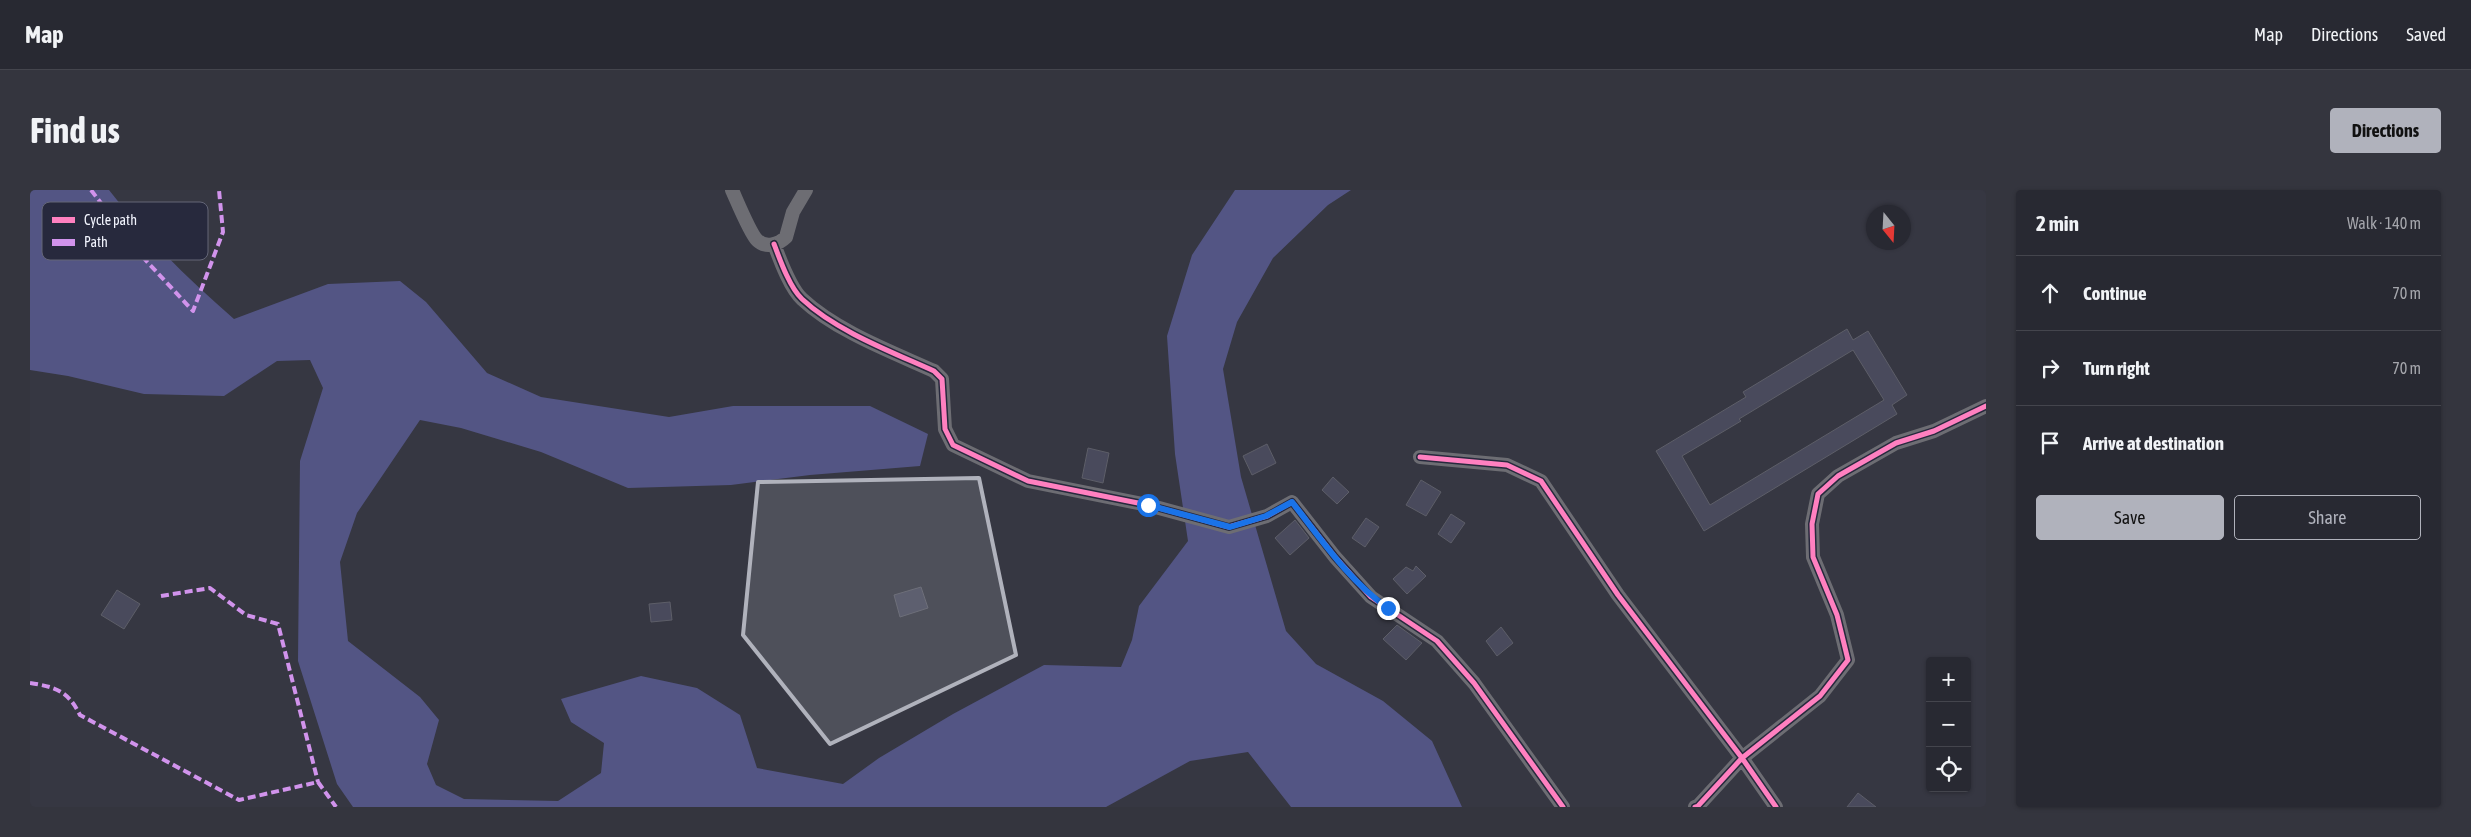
<!DOCTYPE html>
<meta charset="utf-8">
<style>
body{margin:0;font-family:"Asap Condensed",sans-serif;background:#34353e;color:#f1f3f6}
.controls{position:absolute;right:15px;bottom:15px;display:grid;overflow:hidden;border-radius:5px;box-shadow:0 1px 4px #0004}
.controls button{width:45px;height:45px;display:grid;place-items:center;padding:0;border:0;border-bottom:1px solid #44454d;background:#282932;color:#f1f3f6;font:25px sans-serif}
.compass{position:absolute;left:1836px;top:15px;width:45px;height:45px;border-radius:50%;background:#282932;box-shadow:0 1px 4px #0004;rotate:162deg}
.stop{position:absolute;width:15px;height:15px;margin:-11px;border:4px solid #1a73e8;border-radius:50%;background:#fff}
.stop.end{background:#1a73e8;border-color:#fff;box-shadow:0 1px 5px #0008}
.list{margin:0;padding:0;list-style:none}
h2{display:flex;justify-content:space-between;align-items:center;height:65px;margin:0;padding:0 20px;font-size:21px}
h2 small{font-size:16px;font-weight:400;color:#a5a6ac}
.list li{display:grid;grid-template-columns:32px 1fr auto;gap:15px;align-items:center;box-sizing:border-box;height:75px;padding:0 20px;border-top:1px solid #44454d}
.list b{display:block;font-size:19px;white-space:nowrap}
.list em{font-size:16px;font-style:normal;color:#a5a6ac}
.actions{display:flex;gap:10px;padding:15px 20px}
.actions a{flex:1;padding:11px 0;border:1px solid #b0b2bc;border-radius:5px;text-align:center;font-size:18px;color:#b0b2bc}
.actions .main{background:#b0b2bc;color:#111}
.icon{flex:none;width:28px;height:28px;fill:none;stroke:currentColor;stroke-width:2;stroke-linecap:round;stroke-linejoin:round}
.map{position:relative;flex:none;width:1956px;height:617px;overflow:hidden;border-radius:5px}
header{display:flex;align-items:center;gap:30px;box-sizing:border-box;height:70px;padding:0 25px;background:#282932;border-bottom:1px solid #44454d}
header strong{font-size:24px}
nav{display:flex;gap:28px;margin-inline-start:auto;font-size:18px}
.intro{display:flex;align-items:center;justify-content:space-between;box-sizing:border-box;height:120px;padding:0 30px}
h1{margin:0;font-size:35px}
.button{padding:12px 22px;border-radius:5px;background:#b0b2bc;color:#111;font-size:18px;font-weight:700}
main{display:flex;gap:30px;padding:0 30px}
aside{flex:1;background:#282932;border-radius:5px;box-shadow:0 1px 4px #0004}
.map>svg:first-child{display:block}
</style>
<header>
<strong>Map</strong>
<nav><a>Map</a><a>Directions</a><a>Saved</a></nav>
</header>
<div class="intro"><h1>Find us</h1><a class="button">Directions</a></div>
<main>
<div class="map">
<svg width="1956" height="617" viewBox="0 0 1956 617">
<rect width="100%" height="100%" fill="#363742"/>
<path fill="#535584" d="M0 0H79C116 48 158 89 204 129L298 94 370 91 396 112 457 183 511 207 639 227 703 216H840L898 244 890 276 780 285 701 295 598 298 511 262 431 238 390 230 327 323 310 372 318 451 390 507 409 530 397 574 406 595 434 609 528 611 571 583 574 553 541 532 531 509 611 486 667 498 710 525 727 578 813 594 849 568 923 524 1014 475 1091 477 1102 450 1109 416 1158 351 1145 264 1137 146 1162 65 1205 0H1321L1298 15 1243 68 1207 132 1193 179 1211 287 1256 441 1286 474 1353 511 1402 551 1432 617H1261L1218 562 1160 571 1076 617H323L307 594 268 471 270 271 293 198 280 170 247 171 194 206 114 204 38 186 0 180Z"/>
<path fill="#494a5c" stroke="#5d5e68" fill-rule="evenodd" d="M1817 139 1823 150 1838 141 1877 205 1862 215 1867 224 1674 341 1626 261 1716 207 1713 202ZM1823 160 1854 210 1680 315 1652 266 1711 231 1709 229Z
M1237 254 1246 273 1222 285 1213 266Z
M1058 258 1079 263 1073 293 1052 288Z
M1303 287 1319 302 1307 314 1292 300Z
M1391 290 1411 302 1396 326 1376 315Z
M1421 324 1435 333 1421 353 1408 344Z
M1336 328 1349 337 1335 357 1322 348Z
M1265 330 1279 348 1260 365 1245 348Z
M1386 376 1396 386 1377 404 1363 389 1376 377 1383 381Z
M891 397 898 418 870 427 864 405Z
M87 400 110 414 94 439 71 425Z
M640 412 642 430 621 432 619 414Z
M1367 435 1392 453 1376 470 1353 449Z
M1471 437 1483 453 1467 466 1456 451Z
M1828 603 1846 617H1817Z"/>
<g fill="none" stroke-linecap="round" stroke-linejoin="round">
<path stroke="#6d6d73" stroke-width="14" d="M702 0C707 11 720 43 727 50 736 59 749 54 756 47L763 22 776 0
M744 54C750 70 760 98 772 109 806 141 862 162 904 181L912 189 915 239 923 255 998 291 1118 315 1199 337 1237 326 1262 312 1305 367 1341 407 1407 451 1444 493 1533 617
M1390 267 1477 275 1511 291 1588 405 1712 568 1746 617
M1665 617 1668 616 1712 568 1790 506 1818 470 1807 425 1783 367 1782 334 1788 304 1808 286 1866 253 1904 241 1956 216"/>
<path stroke="#d193ec" stroke-width="4" stroke-dasharray="8 4" stroke-linecap="butt" d="M61 0 109 63 163 121 193 42 189 0
M131 406 180 398 216 425 248 434 288 592
M0 493C26 497 38 501 50 525L209 610 288 592 306 617"/>
<g stroke="#27293d" stroke-width="8">
<path id="cycleway" d="M744 54C750 70 760 98 772 109 806 141 862 162 904 181L912 189 915 239 923 255 998 291 1118 315 1199 337 1237 326 1262 312 1305 367 1341 407 1407 451 1444 493 1533 617
M1390 267 1477 275 1511 291 1588 405 1712 568 1746 617
M1665 617 1668 616 1712 568 1790 506 1818 470 1807 425 1783 367 1782 334 1788 304 1808 286 1866 253 1904 241 1956 216"/>
</g>
<use href="#cycleway" stroke="#ff80c0" stroke-width="5"/>
</g>
<g fill="none" stroke-linecap="round" stroke-linejoin="round">
<path stroke="#1a73e8" stroke-width="6" d="M1118 315 1200 337 1236 326 1262 312C1291 349 1319 391 1358 418"/>
</g>
<path fill="#b0b2bc" fill-opacity="0.2" stroke="#b0b2bc" stroke-width="4" stroke-linejoin="round" d="M949 288 986 465 800 554 713 445 728 292Z"/>
<rect x="12" y="12" width="166" height="58" rx="8" fill="#27293d" stroke="#646677" stroke-width="1"/>
<rect x="22" y="27" width="23" height="6" fill="#ff80c0"/>
<rect x="22" y="49" width="23" height="7" fill="#d193ec"/>
<g font-size="14" fill="#f2f4fe">
<text x="54" y="35">Cycle path</text>
<text x="54" y="57">Path</text>
</g>
</svg>
<div class="controls">
<button>+</button>
<button>−</button>
<button><svg class="icon" aria-label="locate" viewBox="0 0 24 24"><circle cx="12" cy="12" r="6"/><path d="M12 2v4M12 18v4M2 12h4M18 12h4"/></svg></button>
</div>
<svg class="compass" viewBox="-18 -18 36 36"><path d="M0-13l5 13h-10z" fill="#e53935"/><path d="M0 13l5-13h-10z" fill="#a5a6ac"/></svg>
<div class="stop" style="left:1118px;top:315px"></div>
<div class="stop end" style="left:1358px;top:418px"></div>
</div>
<aside>
<h2>2 min<small>Walk · 140 m</small></h2>
<ul class="list">
<li><svg class="icon" aria-label="ahead" viewBox="0 0 24 24"><path d="M12 20V5M6 11l6-6 6 6"/></svg><div><b>Continue</b></div><em>70 m</em></li>
<li><svg class="icon" aria-label="right" viewBox="0 0 24 24"><path d="M7 20v-9h11M14 6l5 5-5 5"/></svg><div><b>Turn right</b></div><em>70 m</em></li>
<li><svg class="icon" aria-label="arrive" viewBox="0 0 24 24"><path d="M6 21V4h12l-3 4 3 4H6"/></svg><div><b>Arrive at destination</b></div></li>
</ul>
<div class="actions"><a class="main">Save</a><a>Share</a></div>
</aside>
</main>
